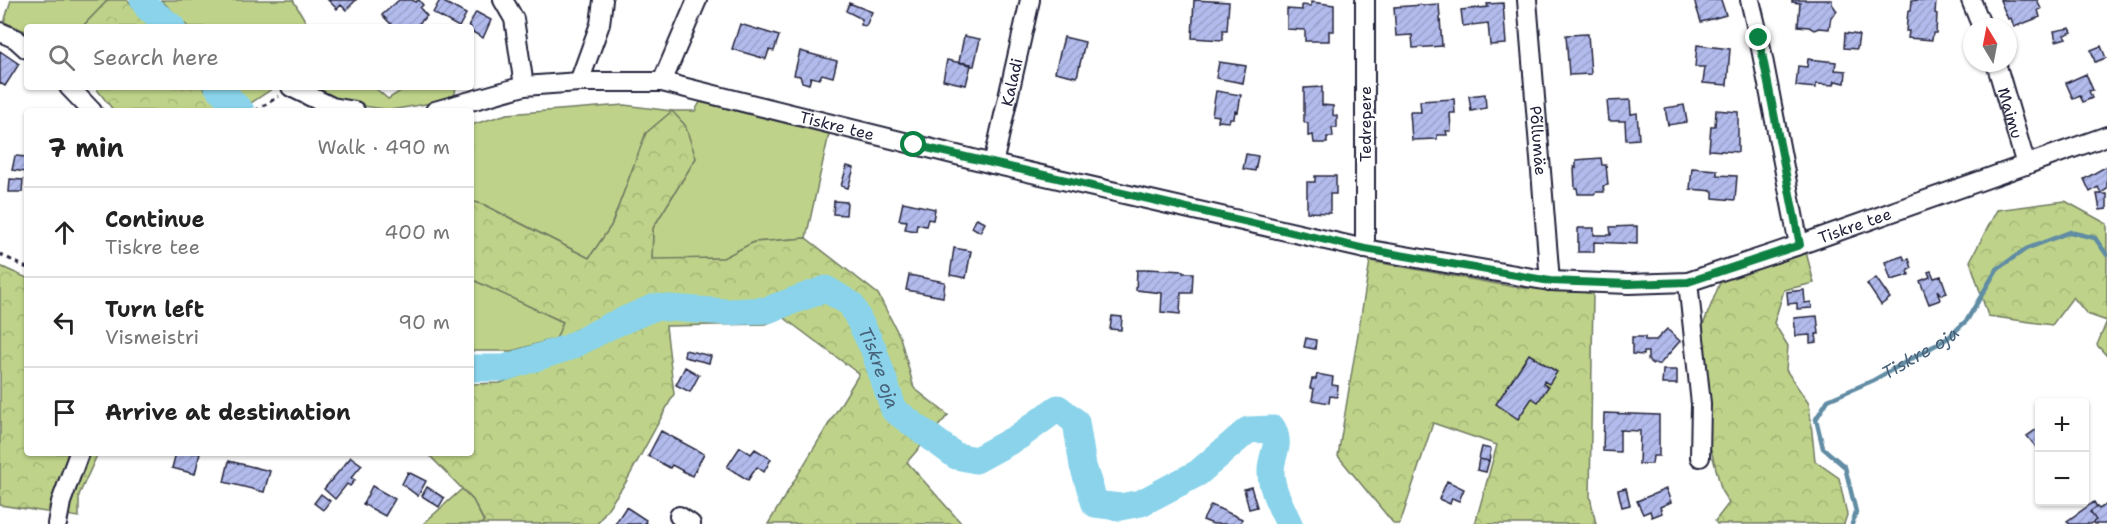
<!DOCTYPE html>
<meta charset="utf-8">
<style>
body{margin:0;font-family:"Shantell Sans",sans-serif;background:#f6f6f6;color:#222}
.controls{position:absolute;right:18px;bottom:18px;display:grid;overflow:hidden;border-radius:6px;box-shadow:0 2px 4px #0004}
.controls button{width:54px;height:54px;display:grid;place-items:center;padding:0;border:0;border-bottom:2px solid #e0e0e0;background:#fff;color:#222;font:30px sans-serif}
.compass{position:absolute;left:1963px;top:18px;width:54px;height:54px;border-radius:50%;background:#fff;box-shadow:0 2px 4px #0004;rotate:350deg}
.stop{position:absolute;width:18px;height:18px;margin:-14px;border:4px solid #0b8043;border-radius:50%;background:#fff}
.stop.end{background:#0b8043;border-color:#fff;box-shadow:0 2px 6px #0008}
.list{margin:0;padding:0;list-style:none}
h2{display:flex;justify-content:space-between;align-items:center;height:78px;margin:0;padding:0 24px;font-size:26px}
h2 small{font-size:20px;font-weight:400;color:#767676}
.list li{display:grid;grid-template-columns:39px 1fr auto;gap:18px;align-items:center;box-sizing:border-box;height:90px;padding:0 24px;border-top:2px solid #e0e0e0}
.list b{display:block;font-size:22px;white-space:nowrap}
.list p{margin:0;font-size:20px;white-space:nowrap;color:#767676}
.list em{font-size:20px;font-style:normal;color:#767676}
.icon{flex:none;width:33px;height:33px;fill:none;stroke:currentColor;stroke-width:2;stroke-linecap:round;stroke-linejoin:round}
.map{position:relative;flex:none;width:2107px;height:524px;overflow:hidden}
.search{position:absolute;background:#fff;box-shadow:0 2px 4px #0004;left:24px;top:24px;width:450px;height:66px;display:flex;align-items:center;gap:15px;box-sizing:border-box;padding:0 21px;border-radius:6px;color:#767676;font-size:22px}
.panel{position:absolute;background:#fff;box-shadow:0 2px 4px #0004;left:24px;top:108px;width:450px;height:348px;border-radius:6px}
.map>svg:first-child{display:block}
</style>
<div class="map">
<svg width="2107" height="524" viewBox="0 0 2107 524">
<defs>
<pattern id="forest-crowns" width="20" height="18" patternUnits="userSpaceOnUse" patternTransform="scale(1.5)"><rect width="20" height="18" fill="#bed389"/><path d="M2 6a3 3 0 1 1 6 0M12 15a3 3 0 1 1 6 0" fill="none" stroke="#a3b577"/></pattern>
<pattern id="building-hatch" width="6" height="6" patternUnits="userSpaceOnUse" patternTransform="scale(1.5)"><rect width="6" height="6" fill="#b2bbec"/><path d="M-1 1l2-2M0 6l6-6M5 7l2-2" fill="none" stroke="#99a0cb"/></pattern>
</defs>
<rect width="100%" height="100%" fill="#fff"/>
<filter id="ink" filterUnits="userSpaceOnUse"><feTurbulence type="fractalNoise" baseFrequency=".0167" numOctaves="2"/><feDisplacementMap in="SourceGraphic" scale="12" xChannelSelector="R" yChannelSelector="G"/><feConvolveMatrix kernelMatrix="1 2 1 2 8 2 1 2 1" color-interpolation-filters="sRGB"/></filter>
<g filter="url(#ink)">
<path fill="#bed389" stroke="#707a62" stroke-width="1.5" d="M11 0H108L82 27H27V32L4 22Z
M161 0H293L309 27H188Z
M233 87H275L245 107Z
M305 87H374L388 99 407 87H456L454 99 391 110 335 102Z
M700 102 829 134 806 238 754 242 724 258 652 260 653 228 696 158 646 133 611 226 589 258 485 205 471 201V125L507 114 624 105 672 111H695Z
M471 279 563 322 557 338 512 351H471Z
M462 489 473 500 484 522 481 524H423Z"/>
<path fill="url(#forest-crowns)" stroke="#707a62" stroke-width="1.5" d="M108 0H127L150 27H82Z
M95 87H203L223 111H114Z
M672 111 685 125 696 158 653 228 652 259 723 258 754 242 806 238 878 294 900 337 914 388 948 415 907 462 962 524H768L859 374 783 317 766 324 666 326 674 394 626 482 597 524H481L484 521 473 500 429 455 423 453H471V384L500 383 545 366 563 322 471 279V201L484 205 589 258 611 226 646 133Z
M2065 201 2107 224V356L2097 345 2107 321 2087 314 2073 297 2052 325 1988 316 1970 261 1997 210Z
M1806 252 1814 283 1784 290 1774 323 1788 346 1786 370 1809 404 1815 461 1839 478 1847 515 1844 524H1717L1715 521 1729 503 1722 492 1706 431 1701 330 1721 280Z
M1370 261 1514 287 1593 293 1590 497 1596 524H1475L1497 445 1433 423 1400 524H1394L1338 456Z
M0 266 27 278V453H98L79 495V517L0 505Z"/>
<g fill="none" stroke-linecap="round" stroke-linejoin="round">
<path stroke="#608ca4" stroke-width="4.5" id="s1" d="M1852 524 1856 512 1845 467 1823 448 1816 419 1828 400 1874 380 1948 338 1967 320 1997 269 2026 249 2070 232 2095 238 2107 255"/>
<g stroke="#8ad3ea" stroke-width="27">
<path d="M143 0 148 8 172 27"/>
<path d="M218 87 241 111"/>
<path id="s2" d="M471 368H504L570 347 610 326 655 307 727 312 767 310 826 289 851 304 873 348 894 410 956 456 976 460 1018 437 1058 408 1076 422 1083 466 1095 504 1120 507 1141 503 1198 473 1248 430 1273 429C1281 447 1272 452 1271 470 1270 488 1282 508 1289 524"/>
</g>
</g>
<path fill="url(#building-hatch)" stroke="#22223b" stroke-width="1.5" d="M328 0H356L346 10 341 5 337 9Z
M399 0H413L415 2 419 0 423 5 420 8 427 16 415 27H401L399 25 394 27 382 15Z
M440 0 466 14 459 27 433 13Z
M1194 0 1229 2 1227 30H1223V40L1192 38Z
M1694 0H1721L1726 15 1701 22Z
M1792 0H1832V4L1837 11 1831 17 1829 29 1819 28 1814 30 1809 27 1798 26 1800 3 1792 2Z
M1912 0 1936 1 1935 13 1937 14 1936 33H1933L1932 40 1908 38 1909 31H1906L1908 11H1911Z
M2000 0H2037L2041 9 2038 10 2040 17 2014 27 2011 18 2008 19Z
M1311 2 1334 5V31H1329V41H1305V30L1287 29V9L1302 10V5L1311 6Z
M849 3 872 12 866 26 861 25 862 19 846 11Z
M1503 3 1506 44 1490 45 1488 23 1463 26 1461 10 1488 7 1487 4Z
M1439 4 1442 46 1413 48 1412 35 1396 36 1394 7Z
M476 12 491 20 483 38 471 31V27H468Z
M740 24 779 36 774 51 769 50 766 59 732 49Z
M2070 28 2072 32 2064 35 2066 38 2056 41 2054 31Z
M1845 33 1859 35 1857 49 1844 48Z
M1588 34 1591 74 1569 75 1566 35Z
M964 36 980 39 974 66H971V64L959 62Z
M1064 37 1085 42 1077 77 1055 72Z
M1697 45 1730 49 1727 85 1703 83 1705 67H1695Z
M2101 46 2106 58 2095 62 2091 50Z
M0 51 19 64 5 86 0 83Z
M800 51 837 61 833 77 822 74 819 79 811 77 809 84 802 82 800 76 794 75Z
M1808 59 1836 62 1835 70 1846 71 1845 83 1835 81 1834 85 1816 84V88L1796 86 1798 66 1807 67Z
M947 60 971 65 966 85 943 80Z
M1219 62 1246 66 1243 83 1216 78Z
M2086 74 2093 90 2089 91 2092 98 2083 102 2080 96 2073 99 2066 83Z
M1322 87V105L1333 106V115L1337 116V128H1332L1333 137H1327V143H1314L1313 135 1308 136V123L1304 122V88Z
M1216 91 1241 95 1238 112 1235 111 1234 118H1230L1229 122 1218 121 1219 116 1212 115Z
M1485 94 1486 108 1471 111 1469 96Z
M1454 99 1455 113H1450L1451 131H1446L1447 135H1437V139L1412 140 1410 112H1421L1420 101Z
M1630 100 1631 114 1637 113 1639 139 1626 140 1625 121H1609L1607 101Z
M1684 105 1687 122 1668 125 1665 108Z
M1716 110 1738 112V152L1709 150 1711 126H1715Z
M1246 154 1258 156 1255 171 1243 169Z
M15 156 27 157 26 172 12 170Z
M1601 158 1602 165H1606L1608 185 1603 186 1604 192H1596L1594 194H1578L1577 188H1575L1574 167 1576 168V160Z
M847 166 854 168 848 188 841 186Z
M2107 166V189L2101 193 2098 187 2090 192 2084 179Z
M1692 168 1717 170V175L1737 176 1735 200 1713 198V191L1690 189Z
M1315 176H1336V194H1330V213L1307 212V182H1315Z
M10 179 23 180 22 192H9Z
M2097 194H2107V209L2100 210Z
M834 201 847 202 846 215 833 214Z
M903 202 935 209 933 220 928 219 926 226 917 224 916 231 905 229 907 221 899 220Z
M977 218 985 223 980 232 972 227Z
M1637 226V244L1594 242V252H1578V228H1594V235H1611L1610 227Z
M954 248 971 251 966 278 950 275Z
M1903 256 1905 260 1909 259 1912 268 1908 270 1909 275 1891 280 1885 262Z
M1147 269 1183 271V273H1193L1192 293H1181L1180 314 1161 312 1162 293 1136 290 1137 270H1147Z
M1931 271 1934 278 1941 276 1947 293 1941 295 1937 290 1940 300 1929 304 1920 281 1930 277 1928 272Z
M909 275 945 282 943 297 906 290Z
M1876 278 1890 298 1881 305 1867 284Z
M1804 290 1805 303 1811 302 1812 308 1797 309V303L1788 304 1787 292Z
M1112 316 1122 317 1121 330 1110 329Z
M1817 316 1819 334H1816L1817 342 1810 343V335L1796 336 1794 318Z
M1667 329 1680 341 1660 364H1652L1648 360V352H1644V355L1632 354V337H1645V340H1656Z
M1306 338 1316 340 1315 349 1304 347Z
M685 350 711 356 709 363 684 357Z
M1529 354 1557 372 1549 384 1544 381 1543 384 1548 387 1538 402 1532 398 1518 419 1496 404Z
M685 367 699 375 690 392 676 385Z
M1663 370H1677V384H1662Z
M1317 374 1333 377 1332 385 1338 386 1337 397 1330 396 1329 403 1312 400 1314 389 1310 388 1312 379H1316Z
M1604 413 1659 415V456H1653L1652 464H1639L1640 431 1620 430V452L1603 451Z
M2040 427V452L2027 436Z
M661 431 704 454 692 476 672 465 670 468 648 456Z
M740 447 751 454 755 449 771 459 764 472 757 467 748 480 727 467Z
M1482 447 1491 449 1489 461 1479 459Z
M176 453H200L195 474 172 468Z
M351 457 362 465 351 478 355 480 350 486 347 484 335 499 324 489Z
M1479 459 1489 461 1486 472 1477 470Z
M229 461 270 471 264 492 224 482Z
M408 472 426 481 418 496 402 484Z
M1447 481 1464 489 1459 501 1452 498 1450 504 1439 499Z
M372 486 395 499 385 516 363 504Z
M427 487 444 498 439 507 422 496Z
M1251 487 1257 507 1249 509 1244 489Z
M1626 488 1630 505 1622 507 1618 490Z
M1666 489 1671 502 1660 507 1662 513 1652 517 1650 511 1643 514 1637 501Z
M321 494 330 501 323 510 314 503Z
M2094 502 2097 507 2090 512 2096 520 2090 524H2069L2067 521Z
M2107 504V524H2094L2093 522 2096 520 2090 512 2097 507 2099 509Z
M1211 505 1242 519 1240 524H1213L1203 520Z
M626 507 646 520 645 522 647 524H615Z"/>
<g fill="none" stroke-linecap="round" stroke-linejoin="round">
<g stroke="#22223b" stroke-width="22">
<g id="minor">
<path d="M503 0 514 19 524 86"/>
<path id="s3" d="M1527 0 1550 281"/>
<path d="M1750 0 1759 38 1799 245"/>
<path d="M1971 0 1982 27"/>
<path d="M0 32 16 39 27 49"/>
<path id="s4" d="M1996 63 2026 165"/>
<path d="M579 82 600 24 603 0"/>
<path d="M662 82 697 0"/>
<path d="M69 87 92 111"/>
<path d="M291 87 332 107 355 111"/>
<path id="s5" d="M435 111 524 86 579 82H662L993 164 1365 249 1550 281 1629 284 1688 282 1799 245 2107 136"/>
<path id="s6" d="M993 164 1030 0"/>
<path d="M1365 249V0"/>
<path d="M1688 282 1701 404 1700 457"/>
<path d="M679 516 691 524"/>
<path d="M57 524 61 502 79 453"/>
</g>
</g>
<path stroke="#22223b" stroke-width="3" stroke-dasharray="4.5 4.5" stroke-linecap="butt" d="M255 111 279 96
M0 254 27 268"/>
<use href="#minor" stroke="#fff" stroke-width="18"/>
</g>
</g>
<g fill="none" stroke-linecap="round" stroke-linejoin="round" filter="url(#ink)">
<path stroke="#0b8043" stroke-width="8" d="M914 145 1365 249 1550 281 1629 284 1688 282 1800 245 1759 38"/>
</g>
<g text-anchor="middle" dominant-baseline="central" stroke-width="6" stroke-linejoin="round" paint-order="stroke">
<g font-size="16" fill="#22223b" stroke="#fff">
<text stroke="none"><textPath href="#s6" startOffset="84">Kaladi</textPath></text>
<text stroke="none"><textPath href="#s4" startOffset="52">Maimu</textPath></text>
<text transform="translate(1365 124) rotate(-90)">Tedrepere</text>
<text stroke="none"><textPath href="#s5" startOffset="411">Tiskre tee</textPath></text>
<text stroke="none"><textPath href="#s3" startOffset="141">Põllumäe</textPath></text>
<text stroke="none"><textPath href="#s5" startOffset="1455">Tiskre tee</textPath></text>
</g>
<g font-size="18" font-style="italic" fill="#466078" stroke="#fff">
<text stroke="none"><textPath href="#s1" startOffset="244">Tiskre oja</textPath></text>
<text stroke="none"><textPath href="#s2" startOffset="470">Tiskre oja</textPath></text>
</g>
</g>
</svg>
<div class="controls">
<button>+</button>
<button>−</button>
</div>
<svg class="compass" viewBox="-18 -18 36 36"><path d="M0-13l5 13h-10z" fill="#e53935"/><path d="M0 13l5-13h-10z" fill="#767676"/></svg>
<div class="stop" style="left:914px;top:145px"></div>
<div class="stop end" style="left:1759px;top:38px"></div>
<div class="search"><svg class="icon" aria-label="search" viewBox="0 0 24 24"><circle cx="10" cy="10" r="6"/><path d="M15 15l6 6"/></svg>Search here</div>
<section class="panel">
<h2>7 min<small>Walk · 490 m</small></h2>
<ul class="list">
<li><svg class="icon" aria-label="ahead" viewBox="0 0 24 24"><path d="M12 20V5M6 11l6-6 6 6"/></svg><div><b>Continue</b><p>Tiskre tee</p></div><em>400 m</em></li>
<li><svg class="icon" aria-label="left" viewBox="0 0 24 24"><path d="M17 20v-9H6M10 6l-5 5 5 5"/></svg><div><b>Turn left</b><p>Vismeistri</p></div><em>90 m</em></li>
<li><svg class="icon" aria-label="arrive" viewBox="0 0 24 24"><path d="M6 21V4h12l-3 4 3 4H6"/></svg><div><b>Arrive at destination</b></div></li>
</ul>
</section>
</div>
